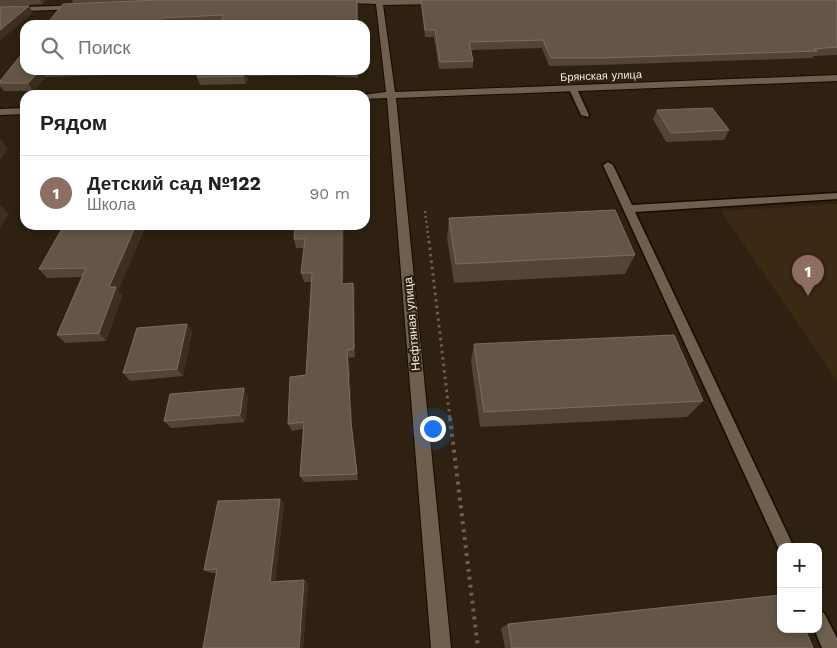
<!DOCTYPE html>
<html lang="ru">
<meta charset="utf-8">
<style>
body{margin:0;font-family:"Work Sans",sans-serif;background:#f6f6f6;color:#202124}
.controls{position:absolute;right:15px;bottom:15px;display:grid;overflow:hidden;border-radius:10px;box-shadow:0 2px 8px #0003}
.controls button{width:45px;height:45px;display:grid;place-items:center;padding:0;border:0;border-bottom:1px solid #e0e0e0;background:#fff;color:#202124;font:25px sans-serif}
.you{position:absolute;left:432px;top:428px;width:18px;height:18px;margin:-12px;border:4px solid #fff;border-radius:50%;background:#1a73e8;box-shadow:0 0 0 8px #1a73e833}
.badge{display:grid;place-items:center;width:32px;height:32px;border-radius:50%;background:#ea580c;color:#fff;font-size:16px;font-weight:700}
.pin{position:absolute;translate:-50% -41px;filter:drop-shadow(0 1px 2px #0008)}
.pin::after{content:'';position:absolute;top:26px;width:18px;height:15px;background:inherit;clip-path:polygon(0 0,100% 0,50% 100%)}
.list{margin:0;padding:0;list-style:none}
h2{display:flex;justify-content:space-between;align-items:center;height:65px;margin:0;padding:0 20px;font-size:21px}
h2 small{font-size:16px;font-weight:400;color:#757577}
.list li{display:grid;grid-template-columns:32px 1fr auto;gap:15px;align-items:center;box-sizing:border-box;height:75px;padding:0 20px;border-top:1px solid #e0e0e0}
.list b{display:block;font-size:19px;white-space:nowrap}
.list p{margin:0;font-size:16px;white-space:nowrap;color:#757577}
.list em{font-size:16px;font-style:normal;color:#757577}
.icon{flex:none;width:28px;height:28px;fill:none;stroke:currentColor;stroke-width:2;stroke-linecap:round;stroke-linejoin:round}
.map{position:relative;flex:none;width:837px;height:648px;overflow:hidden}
.search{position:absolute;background:#fff;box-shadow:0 2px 8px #0003;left:20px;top:20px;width:350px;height:55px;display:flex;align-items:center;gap:12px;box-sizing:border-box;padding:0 18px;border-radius:15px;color:#757577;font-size:19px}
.panel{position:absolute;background:#fff;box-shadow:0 2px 8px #0003;left:20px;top:90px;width:350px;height:140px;border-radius:15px}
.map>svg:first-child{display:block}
</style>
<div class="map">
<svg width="837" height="648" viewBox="0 0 837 648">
<rect width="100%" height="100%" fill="#2e2111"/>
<path fill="#3b2914" d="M837 204V381L721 211Z"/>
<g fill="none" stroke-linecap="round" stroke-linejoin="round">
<g stroke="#160a00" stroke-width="3">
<path id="service" d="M570 87 577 89 589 115 588 117 581 115 569 89Z
M608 162 613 165 632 205 837 193V199L635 212 791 541 793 547H781V554L603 165Z
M818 610 824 613 837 638V648H822L814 629H818Z"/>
</g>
<g stroke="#160a00" stroke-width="2">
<path id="minor" d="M313 0H442V4H439L383 5 395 92 837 75V81L396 98 451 648H431L387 98 365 99V95H361L386 92 376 4 317 2Z
M81 5 82 7 78 9 0 12V8Z
M25 108V114L0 115V109Z"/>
</g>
<path stroke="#6b6051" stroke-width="2.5" stroke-dasharray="2 3" stroke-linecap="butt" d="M425 211 429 242"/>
<path stroke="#6b6051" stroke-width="3" stroke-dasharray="2.5 4" stroke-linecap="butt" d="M429 241 450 419"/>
<path stroke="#6b6051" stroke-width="4" stroke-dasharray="3 5" stroke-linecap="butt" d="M450 418 478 648"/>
<use href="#service" fill="#6f5f4e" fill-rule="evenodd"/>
<use href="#minor" fill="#6f5f4e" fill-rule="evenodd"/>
</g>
<path fill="#524535" d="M0 0H47L42 4 0 7Z
M72 0H154L73 3Z
M421 0H837V55L814 56 812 58 599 65 549 66 542 48 471 50 473 61V68L439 69 434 37H425Z
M357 5 358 25H219L220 23 187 25H46Z
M25 70H142L140 74 46 77 33 91H4L0 86V81Z
M200 70H358V78L315 75 249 76 246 84 200 85 197 77Z
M657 110 729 130 724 140 666 142 653 119Z
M449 218 635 255 625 274 454 283 447 238Z
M295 225H344L343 283 355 291V357L349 358 352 429 358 480 304 482 300 476 303 429 292 431 288 424 306 375 312 282H304L301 273 304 248H296L294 239Z
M145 227 118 291 122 296 106 341 65 343 57 335 82 277 47 278 39 269Z
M187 324 192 332 183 376 130 381 123 373Z
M474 344 703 401 687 417 480 427 471 361Z
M248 396 245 422 171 428 164 421Z
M280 499 284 504 275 581 304 580 308 583 303 648H203L217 573H211L204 570Z
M508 624 813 648H505L501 628Z"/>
<path fill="#3c2f1f" d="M40 0H47L42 4Z
M29 6 33 13 0 41V30Z
M161 18 163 25H157Z
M40 70H42L46 77 33 91 28 83Z
M246 70H247L249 76 246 84 244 76Z
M1 140 8 149 0 160V141Z
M1 205 9 214 0 228V206Z
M136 225H144L145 227 118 291 122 296 106 341 99 333 109 287Z
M342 225H344L343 292 342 284Z
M353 283 355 291V357L354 349Z
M187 324 192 332 183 376 177 369Z
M347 350 349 358 352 429 358 480 357 474 351 422Z
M244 388 248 396 245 422 240 415Z
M280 499 284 504 275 585 270 582Z
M304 580 308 583 303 648H299Z"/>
<path fill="#645647" stroke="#7a6e60" d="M159 0H357V25H219L224 15 161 18 157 25H46L63 4Z
M421 0H837V47L814 49 817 51 601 58H551L543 40 469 42 473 61 440 62 435 30H425Z
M29 6 0 30V7Z
M25 50V70H40L28 83H0V81Z
M200 70H246L244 76 197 77Z
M712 108 729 130 671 133 657 110Z
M615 210 635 255 456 264 449 218Z
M64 225H136L109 287H116L99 333 57 335 86 268 39 269Z
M295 225H342V284L353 283 354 349 347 350 351 422 357 474 300 476 304 422 288 424 290 377 306 375 312 273H301L305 239H294Z
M187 324 177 369 123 373 137 328Z
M674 335 703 401 484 412 474 344Z
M244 388 240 415 164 421 170 394Z
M280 499 270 582 304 580 299 648H203L217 569 204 570 218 501Z
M781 595V629H805L813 648H512L508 624Z"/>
<g text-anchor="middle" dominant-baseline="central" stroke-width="4.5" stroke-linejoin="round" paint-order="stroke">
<g font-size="11" fill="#f4ebe1" stroke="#2e2111">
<text transform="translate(601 76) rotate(-2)">Брянская улица</text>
</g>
<g font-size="12" fill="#f4ebe1" stroke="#2e2111">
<text transform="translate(412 324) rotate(-95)">Нефтяная улица</text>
</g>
</g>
</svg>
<div class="controls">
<button>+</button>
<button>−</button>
</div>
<div class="you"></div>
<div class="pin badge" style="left:808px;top:296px;background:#8d6e63">1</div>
<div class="search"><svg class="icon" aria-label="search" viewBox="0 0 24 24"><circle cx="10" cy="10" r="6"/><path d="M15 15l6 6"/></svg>Поиск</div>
<section class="panel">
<h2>Рядом<small></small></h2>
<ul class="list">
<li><span class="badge" style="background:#8d6e63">1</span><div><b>Детский сад №122</b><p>Школа</p></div><em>90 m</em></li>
</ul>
</section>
</div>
